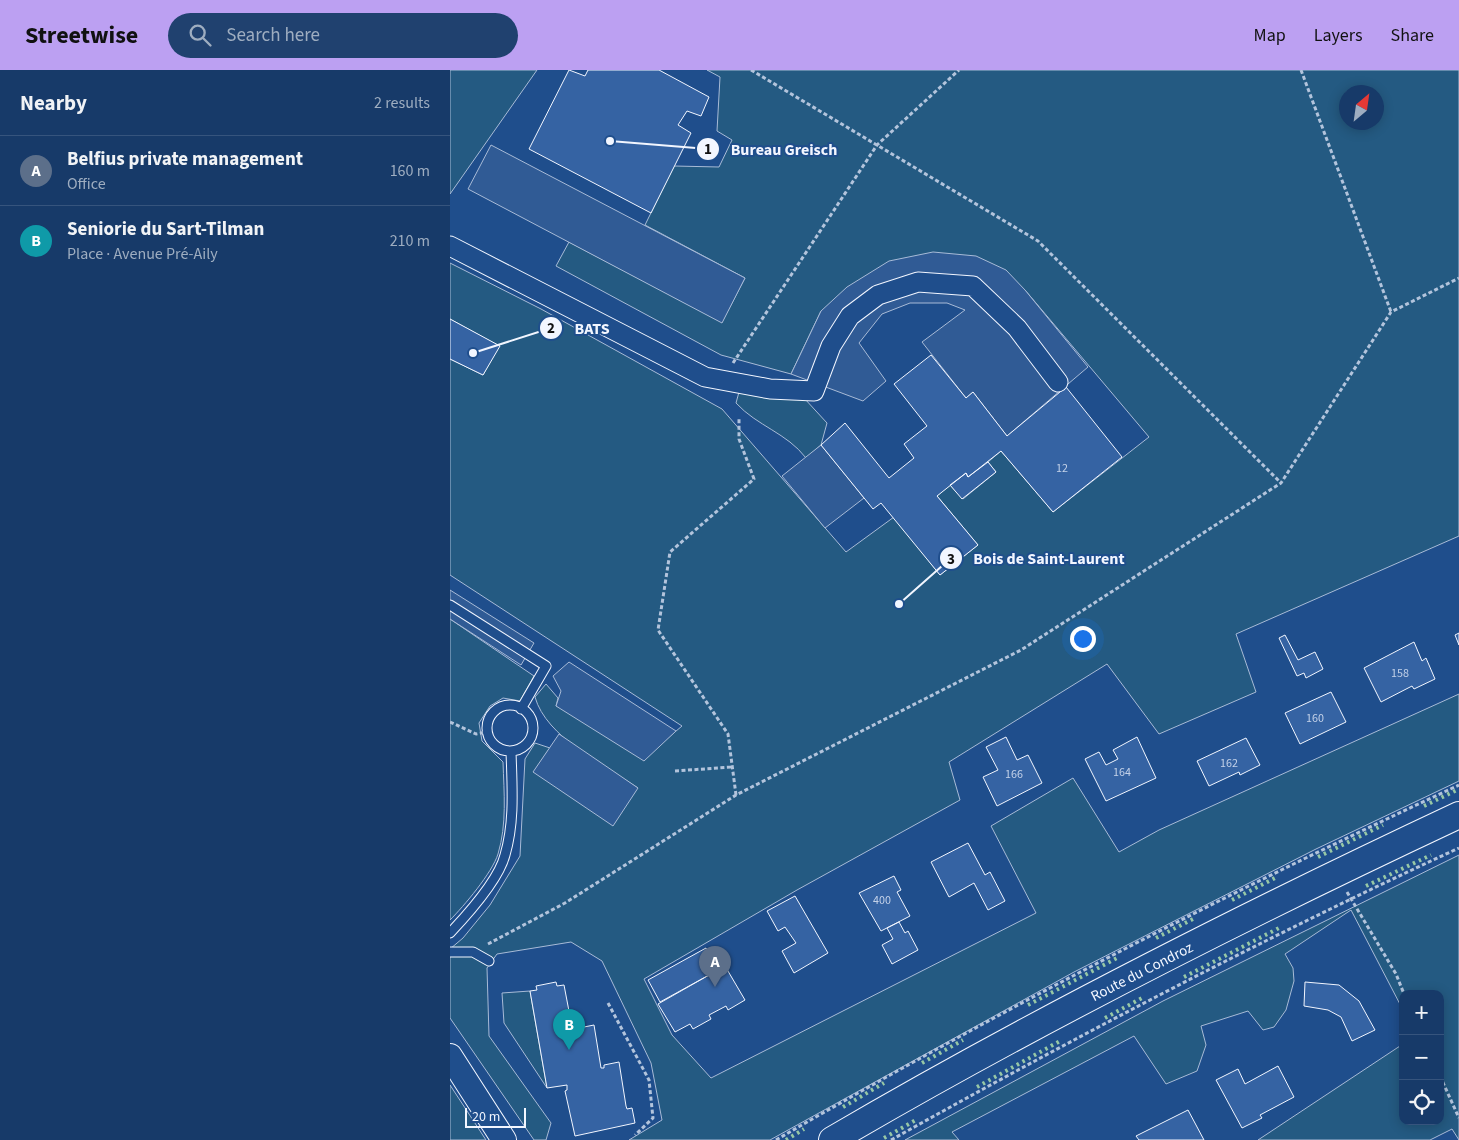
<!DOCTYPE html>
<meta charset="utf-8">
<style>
body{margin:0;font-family:"Source Sans 3",sans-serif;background:#20416f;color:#f1f3f6}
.controls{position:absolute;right:15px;bottom:15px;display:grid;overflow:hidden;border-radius:10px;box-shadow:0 2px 12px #0003}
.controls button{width:45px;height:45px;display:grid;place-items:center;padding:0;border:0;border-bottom:1px solid #36547d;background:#173a69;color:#f1f3f6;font:25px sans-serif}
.compass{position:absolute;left:889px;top:15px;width:45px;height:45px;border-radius:50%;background:#173a69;box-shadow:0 2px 12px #0003;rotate:29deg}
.scale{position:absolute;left:15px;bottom:12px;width:61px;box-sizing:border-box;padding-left:5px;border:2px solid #f2f6ff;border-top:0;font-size:14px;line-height:18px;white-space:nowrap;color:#f2f6ff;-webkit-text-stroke:4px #1f4e8c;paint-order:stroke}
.you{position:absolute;left:632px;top:568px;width:18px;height:18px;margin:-12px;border:4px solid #fff;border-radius:50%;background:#1a73e8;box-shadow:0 0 0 8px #1a73e833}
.badge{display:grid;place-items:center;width:32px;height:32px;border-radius:50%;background:#bca0f2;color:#fff;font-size:16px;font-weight:700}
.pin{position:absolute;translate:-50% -41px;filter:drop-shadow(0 1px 2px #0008)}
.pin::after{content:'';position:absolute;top:26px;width:18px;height:15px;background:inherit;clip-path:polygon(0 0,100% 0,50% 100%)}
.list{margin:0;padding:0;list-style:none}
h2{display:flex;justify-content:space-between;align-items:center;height:65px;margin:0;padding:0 20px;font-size:21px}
h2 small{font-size:16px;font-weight:400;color:#9eadc0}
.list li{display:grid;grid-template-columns:32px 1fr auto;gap:15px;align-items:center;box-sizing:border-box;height:70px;padding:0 20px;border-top:1px solid #36547d}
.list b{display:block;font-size:19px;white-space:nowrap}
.list p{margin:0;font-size:16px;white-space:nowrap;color:#9eadc0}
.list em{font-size:16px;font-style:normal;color:#9eadc0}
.icon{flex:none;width:28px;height:28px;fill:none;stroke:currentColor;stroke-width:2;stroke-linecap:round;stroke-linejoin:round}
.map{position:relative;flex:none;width:1009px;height:1070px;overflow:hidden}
header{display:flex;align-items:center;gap:30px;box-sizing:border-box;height:70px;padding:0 25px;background:#bca0f2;color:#111}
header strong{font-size:24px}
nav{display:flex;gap:28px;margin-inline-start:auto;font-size:18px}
.search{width:350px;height:45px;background:#20416f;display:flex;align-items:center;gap:12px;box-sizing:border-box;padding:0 18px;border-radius:28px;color:#9eadc0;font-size:19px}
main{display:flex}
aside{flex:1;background:#173a69}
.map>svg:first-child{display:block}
</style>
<header>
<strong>Streetwise</strong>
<div class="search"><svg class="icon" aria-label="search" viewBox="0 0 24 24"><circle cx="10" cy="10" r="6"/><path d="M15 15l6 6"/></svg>Search here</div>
<nav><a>Map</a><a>Layers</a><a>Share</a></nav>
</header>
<main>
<aside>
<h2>Nearby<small>2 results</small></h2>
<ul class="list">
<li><span class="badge" style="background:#5c6f8a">A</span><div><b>Belfius private management</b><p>Office</p></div><em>160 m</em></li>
<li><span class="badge" style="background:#0f9aa8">B</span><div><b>Seniorie du Sart-Tilman</b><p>Place · Avenue Pré-Aily</p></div><em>210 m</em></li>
</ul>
</aside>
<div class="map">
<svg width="1009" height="1070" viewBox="0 0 1009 1070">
<rect width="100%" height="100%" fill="#1f4e8c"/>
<path fill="#245a82" stroke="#a8bbd7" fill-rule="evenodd" d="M0 0H87L0 124Z
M257 0H1009V466L786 564 806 622 709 664 657 594 499 692 510 730 347 820 194 909 222 965 261 1008 586 843 541 756 623 708 669 782 709 760 1009 624V711L866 779 624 902 320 1070H179L212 1050 201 993 152 891 121 872 47 884 37 898 39 966 101 1053 96 1070H84L0 948V879L13 868 40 835 70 786 75 689 85 673 100 678 84 702 188 718C155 696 96 667 85 627L96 614 108 628 106 636 212 673 232 656 0 505V289L33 305 49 276 0 249V193L91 239 272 339 396 482 444 447 490 505 528 475 487 426 500 415 513 429 546 402 538 392 551 381 603 442 699 367 575 220 371 241 341 304 271 285 106 196 119 172 272 252 295 208 195 155 224 96 269 97 282 70 267 61 270 7ZM896 22H926V52H896Z
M289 322 354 328 377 353 371 375 356 388C337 363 307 356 286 333Z
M0 549 84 606 70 631 53 628 40 636 29 653 32 671 53 692C54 723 57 754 48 784 42 803 14 836 0 850Z
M1009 785V1070L1002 1059 980 1070H808L953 974V1051H990V924H953V940L901 840 835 884 843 898 844 911 836 940 824 957 813 960 798 941 751 956 756 975 747 1001 716 1014 684 966 502 1062 509 1070H455L713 931Z
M80 921 97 1018 54 953 52 923Z
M0 1015 36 1070H0Z"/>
<path fill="#305b95" stroke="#a8bbd7" d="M41 75 295 208 272 253 18 119Z
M483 182 526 186 556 200 575 220 638 297 557 366 523 322 516 328 472 272 515 240 497 233H460L432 244 409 273 436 311 413 331 341 304 371 241 397 217 439 191Z
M371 375 414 428 375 458 332 406Z
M0 520 84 573 71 595 0 549Z
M119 592 226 661 194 691 106 636 111 621 103 606Z
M109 664 188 718 163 756 83 702Z"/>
<path fill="#3563a3" stroke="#f2f6ff" d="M119 0 135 6 138 0H209L259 27 251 46 237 41 228 55 241 63 201 143 79 79Z
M0 249 50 276 33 305 0 289Z
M481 285 516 328 523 322 557 366 616 317 672 387 603 442 551 381 518 407 516 403 487 426 528 475 490 505 431 433 423 439 371 375 395 353 439 408 464 388 454 374 477 356 444 314Z
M538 392 546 402 512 429 500 415 516 403 518 407Z
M1009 563V575L1005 565Z
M835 565 848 590 865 582 873 599 856 608 854 603 847 606 829 568Z
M964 572 972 591 976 588 985 609 964 619 962 616 931 632 914 598Z
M881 622 896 652 850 674 835 643Z
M556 667 567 690 578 685 592 713 547 736 533 707 548 700 536 677Z
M687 667 706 708 656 731 635 689 649 682 656 695 668 689 663 680Z
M796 668 810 695 790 705 789 702 759 716 747 691Z
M518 773 535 805 540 802 555 831 538 840 524 813 499 827 481 792Z
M444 806 451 820 447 822 460 846 431 861 409 823Z
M345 826 378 883 344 903 332 881 346 873 335 857 328 861 317 841Z
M449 852 455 863 458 861 468 880 442 894 432 875 443 869 437 858Z
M256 878 268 900 210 932 198 910Z
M275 896 295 930 278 940 276 936 259 945 261 949 243 959 240 954 225 962 208 934Z
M106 912 107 916 114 915 123 962 130 963 129 958 144 955 151 998H154V995L169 992 176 1036 177 1039 182 1038 185 1053 125 1066 115 1021 117 1020V1015L97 1018 80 921 87 920 86 916Z
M855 912 889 915 909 931 925 960 902 971 891 947 878 940 854 936Z
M828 996 844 1027 810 1045 812 1048 792 1058 766 1010 788 999 795 1014Z
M738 1040 754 1070H689L686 1066Z"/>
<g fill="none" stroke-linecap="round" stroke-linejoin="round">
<g stroke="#f2f6ff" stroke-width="11">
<path id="service" d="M0 535 96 596 71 639
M37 658a23 23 0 1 1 46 0a23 23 0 1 1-46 0Z
M0 863C17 845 49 809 55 785 65 751 62 716 61 681
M0 882H23L39 891"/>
</g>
<g stroke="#f2f6ff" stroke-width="21">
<path id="minor" d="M0 176 255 307 320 319 364 321 381 276 400 246 428 225 468 212 523 216 567 258 608 312"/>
</g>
<g stroke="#f2f6ff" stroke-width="26">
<path id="tertiary" d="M0 986 54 1070"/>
</g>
<g stroke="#f2f6ff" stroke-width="28">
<path id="secondary" d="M382 1070C585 951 796 845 1009 745"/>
</g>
<path stroke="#b3c4dc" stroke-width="3" stroke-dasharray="4 2.5" stroke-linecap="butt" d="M301 0 588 171 831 413
M851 0 941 242
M283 293 427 75 509 0
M0 652 26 664 37 662
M225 701 282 697
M286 725 278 664 208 560 220 482 304 409 289 369V347
M897 822 946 904 954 924
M38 874 115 833 286 725 571 580 831 413 941 242 1009 208
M158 933 199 1010 203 1048 185 1065
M990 1006 1009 1048
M326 1070C548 941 777 823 1009 715
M441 1070C627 966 816 867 1009 778"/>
<use href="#service" stroke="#1f4e8c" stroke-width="9"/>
<use href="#minor" stroke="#1f4e8c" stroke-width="19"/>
<use href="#tertiary" stroke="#1f4e8c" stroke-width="24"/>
<use href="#secondary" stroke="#1f4e8c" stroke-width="26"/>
<path stroke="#97c8a6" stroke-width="4" stroke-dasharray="2.5 4" stroke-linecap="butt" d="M974 736 1009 719
M868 787 933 755
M916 816 981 785
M782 830 827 807
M706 868 743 849
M734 907 829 858
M578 935 667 888
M655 948 692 928
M472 993 513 970
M527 1017 610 971
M393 1037 434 1013
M434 1068 466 1050
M336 1070 354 1059"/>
</g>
<g text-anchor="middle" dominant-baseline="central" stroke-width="4" stroke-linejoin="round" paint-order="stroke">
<g font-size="12" fill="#c3d1e8">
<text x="612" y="398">12</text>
<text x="950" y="603">158</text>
<text x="865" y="648">160</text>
<text x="779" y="693">162</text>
<text x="672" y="702">164</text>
<text x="564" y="704">166</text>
<text x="432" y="830">400</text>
</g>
<g font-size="15" fill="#f2f6ff" stroke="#1f4e8c">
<text transform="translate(692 902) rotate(-27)">Route du Condroz</text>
</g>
</g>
<path fill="none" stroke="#f2f6ff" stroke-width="2" d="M160 71L258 79M23 283L101 258M449 534L501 488"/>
<g fill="#f2f6ff" stroke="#1f4e8c" stroke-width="2">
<circle cx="160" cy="71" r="5"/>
<circle cx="23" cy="283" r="5"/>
<circle cx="449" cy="534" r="5"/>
<circle cx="258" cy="79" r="12"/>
<circle cx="101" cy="258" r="12"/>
<circle cx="501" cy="488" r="12"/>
</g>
<g font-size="15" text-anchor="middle" font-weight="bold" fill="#111">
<text x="258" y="84">1</text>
<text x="101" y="263">2</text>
<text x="501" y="494">3</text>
</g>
<g font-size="16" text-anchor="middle" font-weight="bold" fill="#f2f6ff" stroke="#1f4e8c" stroke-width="4" stroke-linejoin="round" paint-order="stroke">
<text x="334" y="85">Bureau Greisch</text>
<text x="142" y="264">BATS</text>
<text x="599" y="494">Bois de Saint-Laurent</text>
</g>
</svg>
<div class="controls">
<button>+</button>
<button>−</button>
<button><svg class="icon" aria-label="locate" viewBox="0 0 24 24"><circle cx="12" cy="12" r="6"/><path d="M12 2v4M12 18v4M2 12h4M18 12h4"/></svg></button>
</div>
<svg class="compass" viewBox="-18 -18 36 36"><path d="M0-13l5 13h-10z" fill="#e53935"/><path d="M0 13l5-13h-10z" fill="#9eadc0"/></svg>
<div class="scale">20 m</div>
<div class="you"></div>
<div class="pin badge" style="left:265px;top:917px;background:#5c6f8a">A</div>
<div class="pin badge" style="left:119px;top:980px;background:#0f9aa8">B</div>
</div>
</main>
